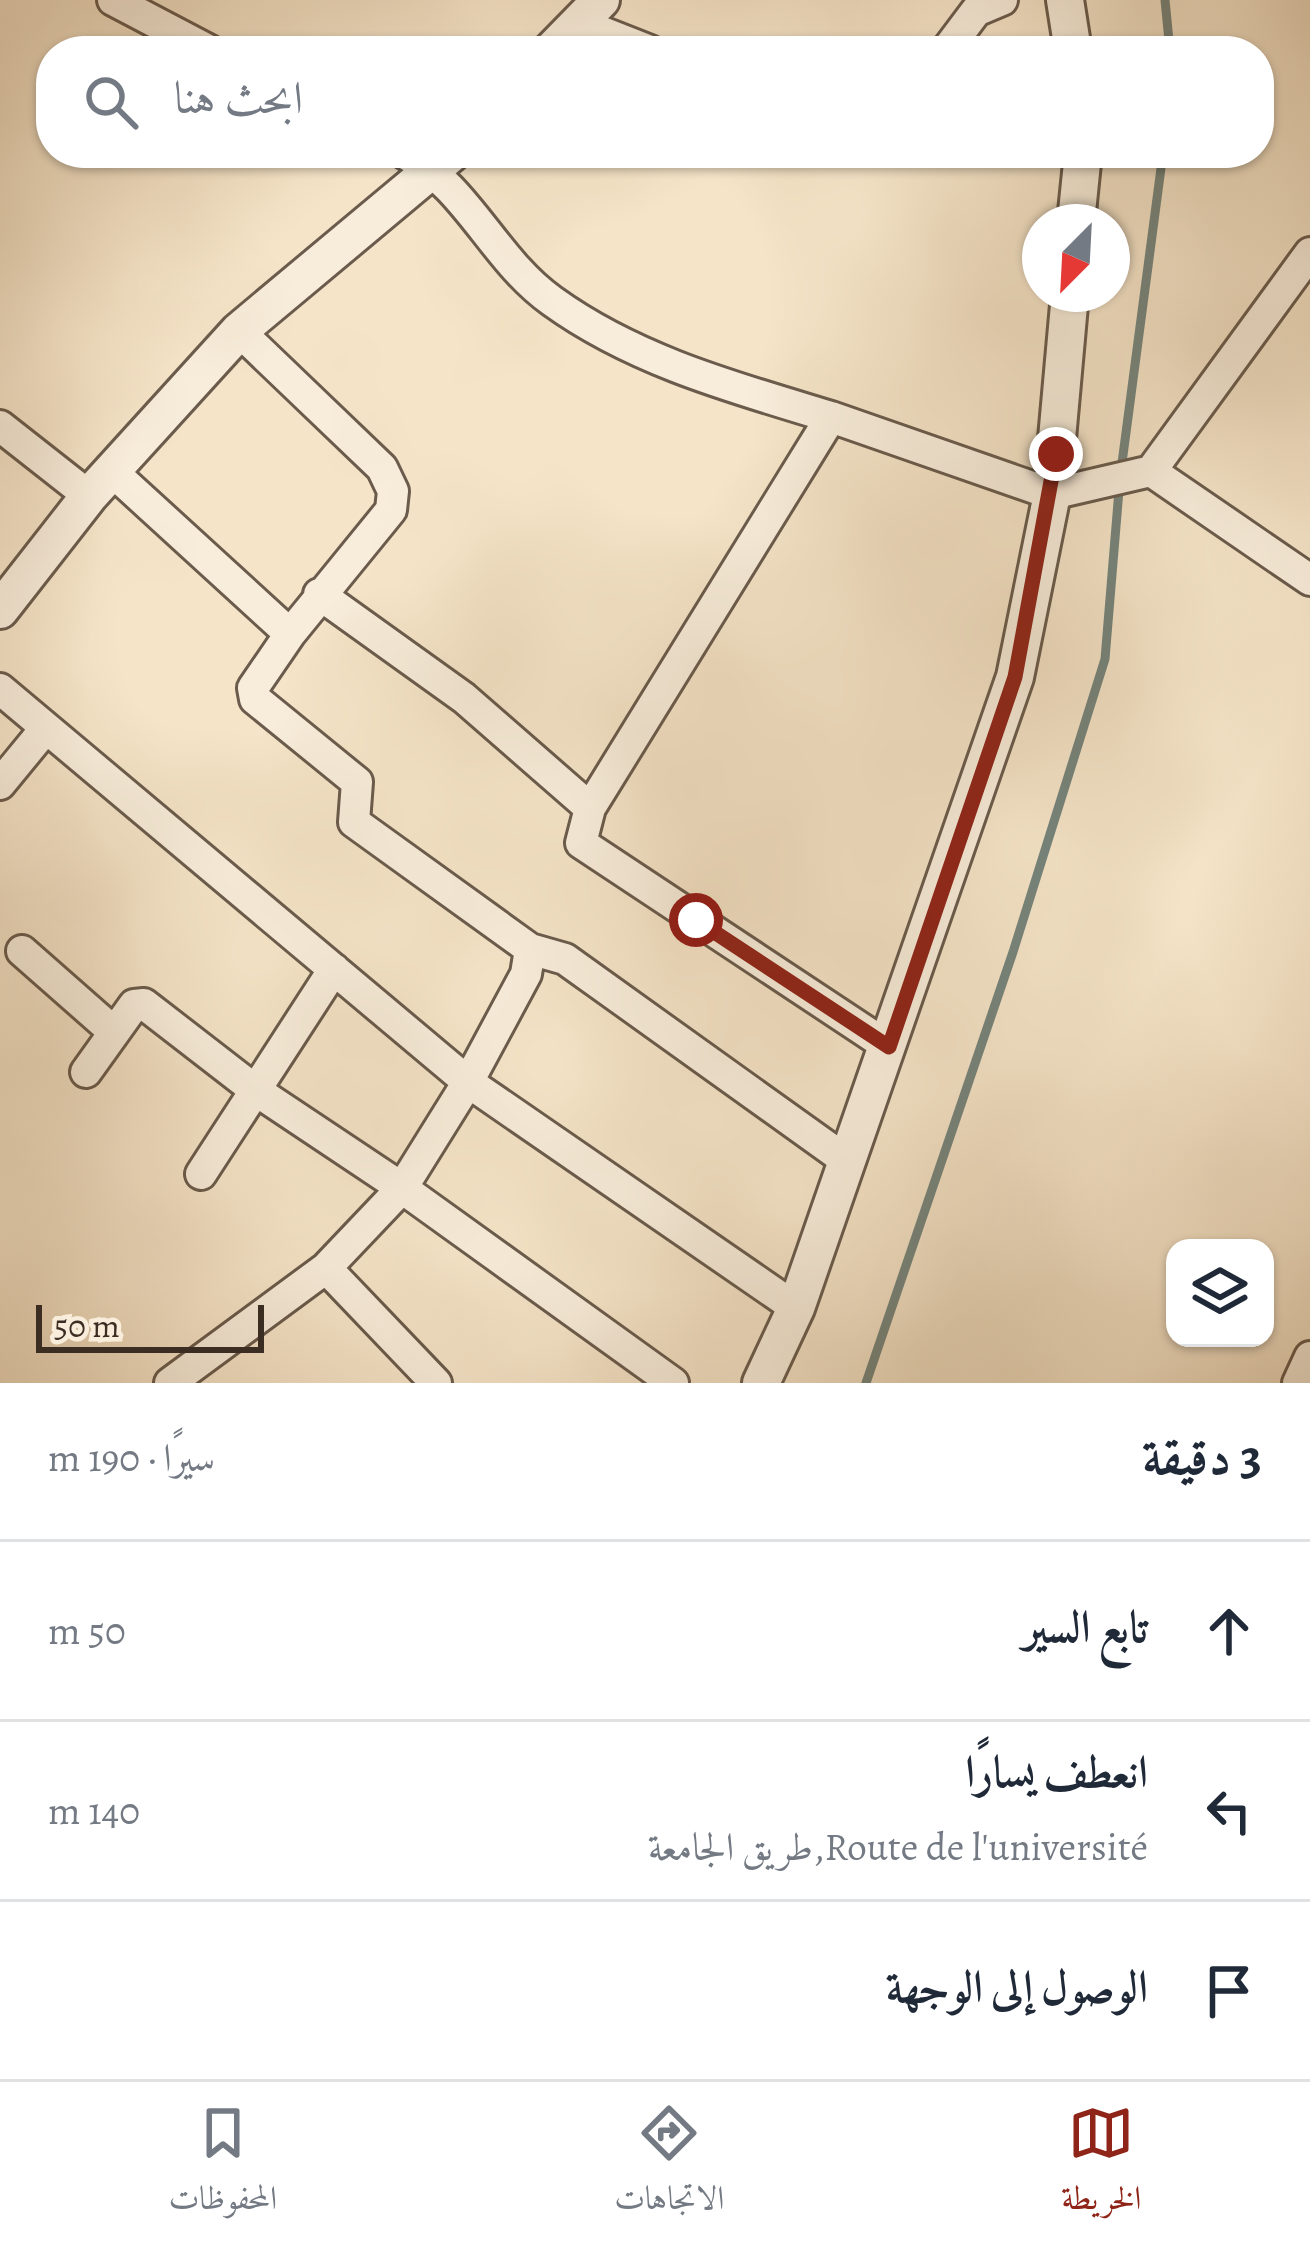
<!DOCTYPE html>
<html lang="ar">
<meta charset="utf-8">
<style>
body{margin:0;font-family:Alegreya,Amiri,serif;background:#f2f2f3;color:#1f2937;direction:rtl}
.controls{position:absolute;right:36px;bottom:36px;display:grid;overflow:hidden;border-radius:24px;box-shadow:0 3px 9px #0004}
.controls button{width:108px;height:108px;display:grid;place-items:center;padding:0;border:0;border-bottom:3px solid #e0e1e3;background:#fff;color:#1f2937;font:60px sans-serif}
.compass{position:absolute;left:1022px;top:204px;width:108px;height:108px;border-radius:50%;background:#fff;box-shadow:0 3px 9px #0004;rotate:204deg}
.scale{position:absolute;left:36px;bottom:30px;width:228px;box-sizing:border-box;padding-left:12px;border:6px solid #3b2d22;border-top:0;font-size:33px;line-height:42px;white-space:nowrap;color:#3b2d22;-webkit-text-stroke:9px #f8eddb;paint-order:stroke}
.stop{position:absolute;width:36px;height:36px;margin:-27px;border:9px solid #8f2418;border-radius:50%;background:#fff}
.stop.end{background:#8f2418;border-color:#fff;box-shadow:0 3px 12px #0008}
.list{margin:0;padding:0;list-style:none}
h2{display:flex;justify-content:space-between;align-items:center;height:156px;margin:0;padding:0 48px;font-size:51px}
h2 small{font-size:39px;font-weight:400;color:#747a83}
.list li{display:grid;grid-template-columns:78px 1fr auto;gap:36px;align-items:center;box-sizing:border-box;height:180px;padding:0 48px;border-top:3px solid #e0e1e3}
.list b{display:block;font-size:45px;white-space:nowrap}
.list p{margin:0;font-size:39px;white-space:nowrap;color:#747a83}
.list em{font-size:39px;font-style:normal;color:#747a83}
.icon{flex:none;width:66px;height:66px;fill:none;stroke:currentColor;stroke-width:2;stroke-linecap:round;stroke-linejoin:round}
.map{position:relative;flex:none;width:1310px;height:1383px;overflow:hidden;direction:ltr}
.search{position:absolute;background:#fff;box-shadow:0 3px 9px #0004;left:36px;right:36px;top:36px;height:132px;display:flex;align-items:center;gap:30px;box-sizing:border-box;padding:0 42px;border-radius:48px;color:#747a83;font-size:45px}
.sheet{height:696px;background:#fff}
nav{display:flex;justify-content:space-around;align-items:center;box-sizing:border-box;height:168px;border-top:3px solid #e0e1e3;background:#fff;font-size:33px;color:#747a83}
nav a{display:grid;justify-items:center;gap:6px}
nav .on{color:#8f2418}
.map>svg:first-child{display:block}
</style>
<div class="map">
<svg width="1310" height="1383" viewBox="0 0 1310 1383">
<rect width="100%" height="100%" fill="#f5e4c8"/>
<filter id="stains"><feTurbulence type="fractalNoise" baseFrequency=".00167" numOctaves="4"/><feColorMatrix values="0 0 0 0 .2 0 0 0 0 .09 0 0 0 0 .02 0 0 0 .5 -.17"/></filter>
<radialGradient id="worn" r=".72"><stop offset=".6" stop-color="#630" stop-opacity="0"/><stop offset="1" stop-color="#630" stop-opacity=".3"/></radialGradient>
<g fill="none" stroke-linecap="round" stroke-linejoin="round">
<path stroke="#75847c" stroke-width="9" d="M1165 0 1170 51
M866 1383 1013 952 1105 659 1120 478 1163 153"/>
<g stroke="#6a5b4c" stroke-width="36">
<path id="minor" d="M113 0 210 51
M579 23 650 51
M946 51 976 11 1002 0
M404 153C468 187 494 260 552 301 635 361 735 388 831 417L590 808
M831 417 1052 494 1151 471 1310 253
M0 426 89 496
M1151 471 1310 580
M115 474 290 634 391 510 393 491 382 468 239 331
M319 594 464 698 590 808 581 843 889 1047
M0 689 468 1082 526 974 530 949 354 822 357 782 255 699 253 688 290 634
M0 784 46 728
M530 949 565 959 847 1161
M22 951 114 1032
M86 1072 134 1005 144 1004 255 1090 402 1188 326 1268 436 1383
M201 1174 334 969
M170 1383 326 1268
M673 1383 402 1188 468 1082 796 1308
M1298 1383 1310 1357"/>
</g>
<g stroke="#6a5b4c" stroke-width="42">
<path id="tertiary" d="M1065 0 1073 51
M551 51 601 0
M1076 222 1083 153
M0 610 89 496 239 331 452 153
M761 1383 796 1308 1015 677 1052 494 1070 294"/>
</g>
<use href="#minor" stroke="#f8eddb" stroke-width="30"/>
<use href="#tertiary" stroke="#f8eddb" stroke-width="36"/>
</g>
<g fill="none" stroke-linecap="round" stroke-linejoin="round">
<path stroke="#8f2418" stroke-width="15" d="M696 920 889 1047 1015 677 1056 454"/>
</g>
<rect width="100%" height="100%" filter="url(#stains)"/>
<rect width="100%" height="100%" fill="url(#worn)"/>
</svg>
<div class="controls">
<button><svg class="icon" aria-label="layers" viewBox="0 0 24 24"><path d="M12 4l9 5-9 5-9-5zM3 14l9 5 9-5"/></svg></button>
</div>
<svg class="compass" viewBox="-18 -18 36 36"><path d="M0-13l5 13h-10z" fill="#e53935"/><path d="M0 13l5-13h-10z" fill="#747a83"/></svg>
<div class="scale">50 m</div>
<div class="stop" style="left:696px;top:920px"></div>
<div class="stop end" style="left:1056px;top:454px"></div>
<div class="search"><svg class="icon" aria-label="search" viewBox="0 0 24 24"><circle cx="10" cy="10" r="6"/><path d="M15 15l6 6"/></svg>ابحث هنا</div>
</div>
<section class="sheet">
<h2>3 دقيقة<small>سيرًا · 190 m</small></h2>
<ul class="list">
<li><svg class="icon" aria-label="ahead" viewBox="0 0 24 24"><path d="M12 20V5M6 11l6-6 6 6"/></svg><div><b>تابع السير</b></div><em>50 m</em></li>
<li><svg class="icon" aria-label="left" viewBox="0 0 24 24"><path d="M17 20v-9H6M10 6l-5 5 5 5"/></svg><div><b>انعطف يسارًا</b><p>Route de l'université,طريق الجامعة</p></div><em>140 m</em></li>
<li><svg class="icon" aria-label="arrive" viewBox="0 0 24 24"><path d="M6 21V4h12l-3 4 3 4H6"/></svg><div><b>الوصول إلى الوجهة</b></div></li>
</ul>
</section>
<nav>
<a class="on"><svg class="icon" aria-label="map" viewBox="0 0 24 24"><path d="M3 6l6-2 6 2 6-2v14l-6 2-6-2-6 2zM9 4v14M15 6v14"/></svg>الخريطة</a>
<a><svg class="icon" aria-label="directions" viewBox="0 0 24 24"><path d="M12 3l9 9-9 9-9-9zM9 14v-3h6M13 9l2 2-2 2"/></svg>الاتجاهات</a>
<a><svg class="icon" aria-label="saved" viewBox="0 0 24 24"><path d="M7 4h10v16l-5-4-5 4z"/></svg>المحفوظات</a>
</nav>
